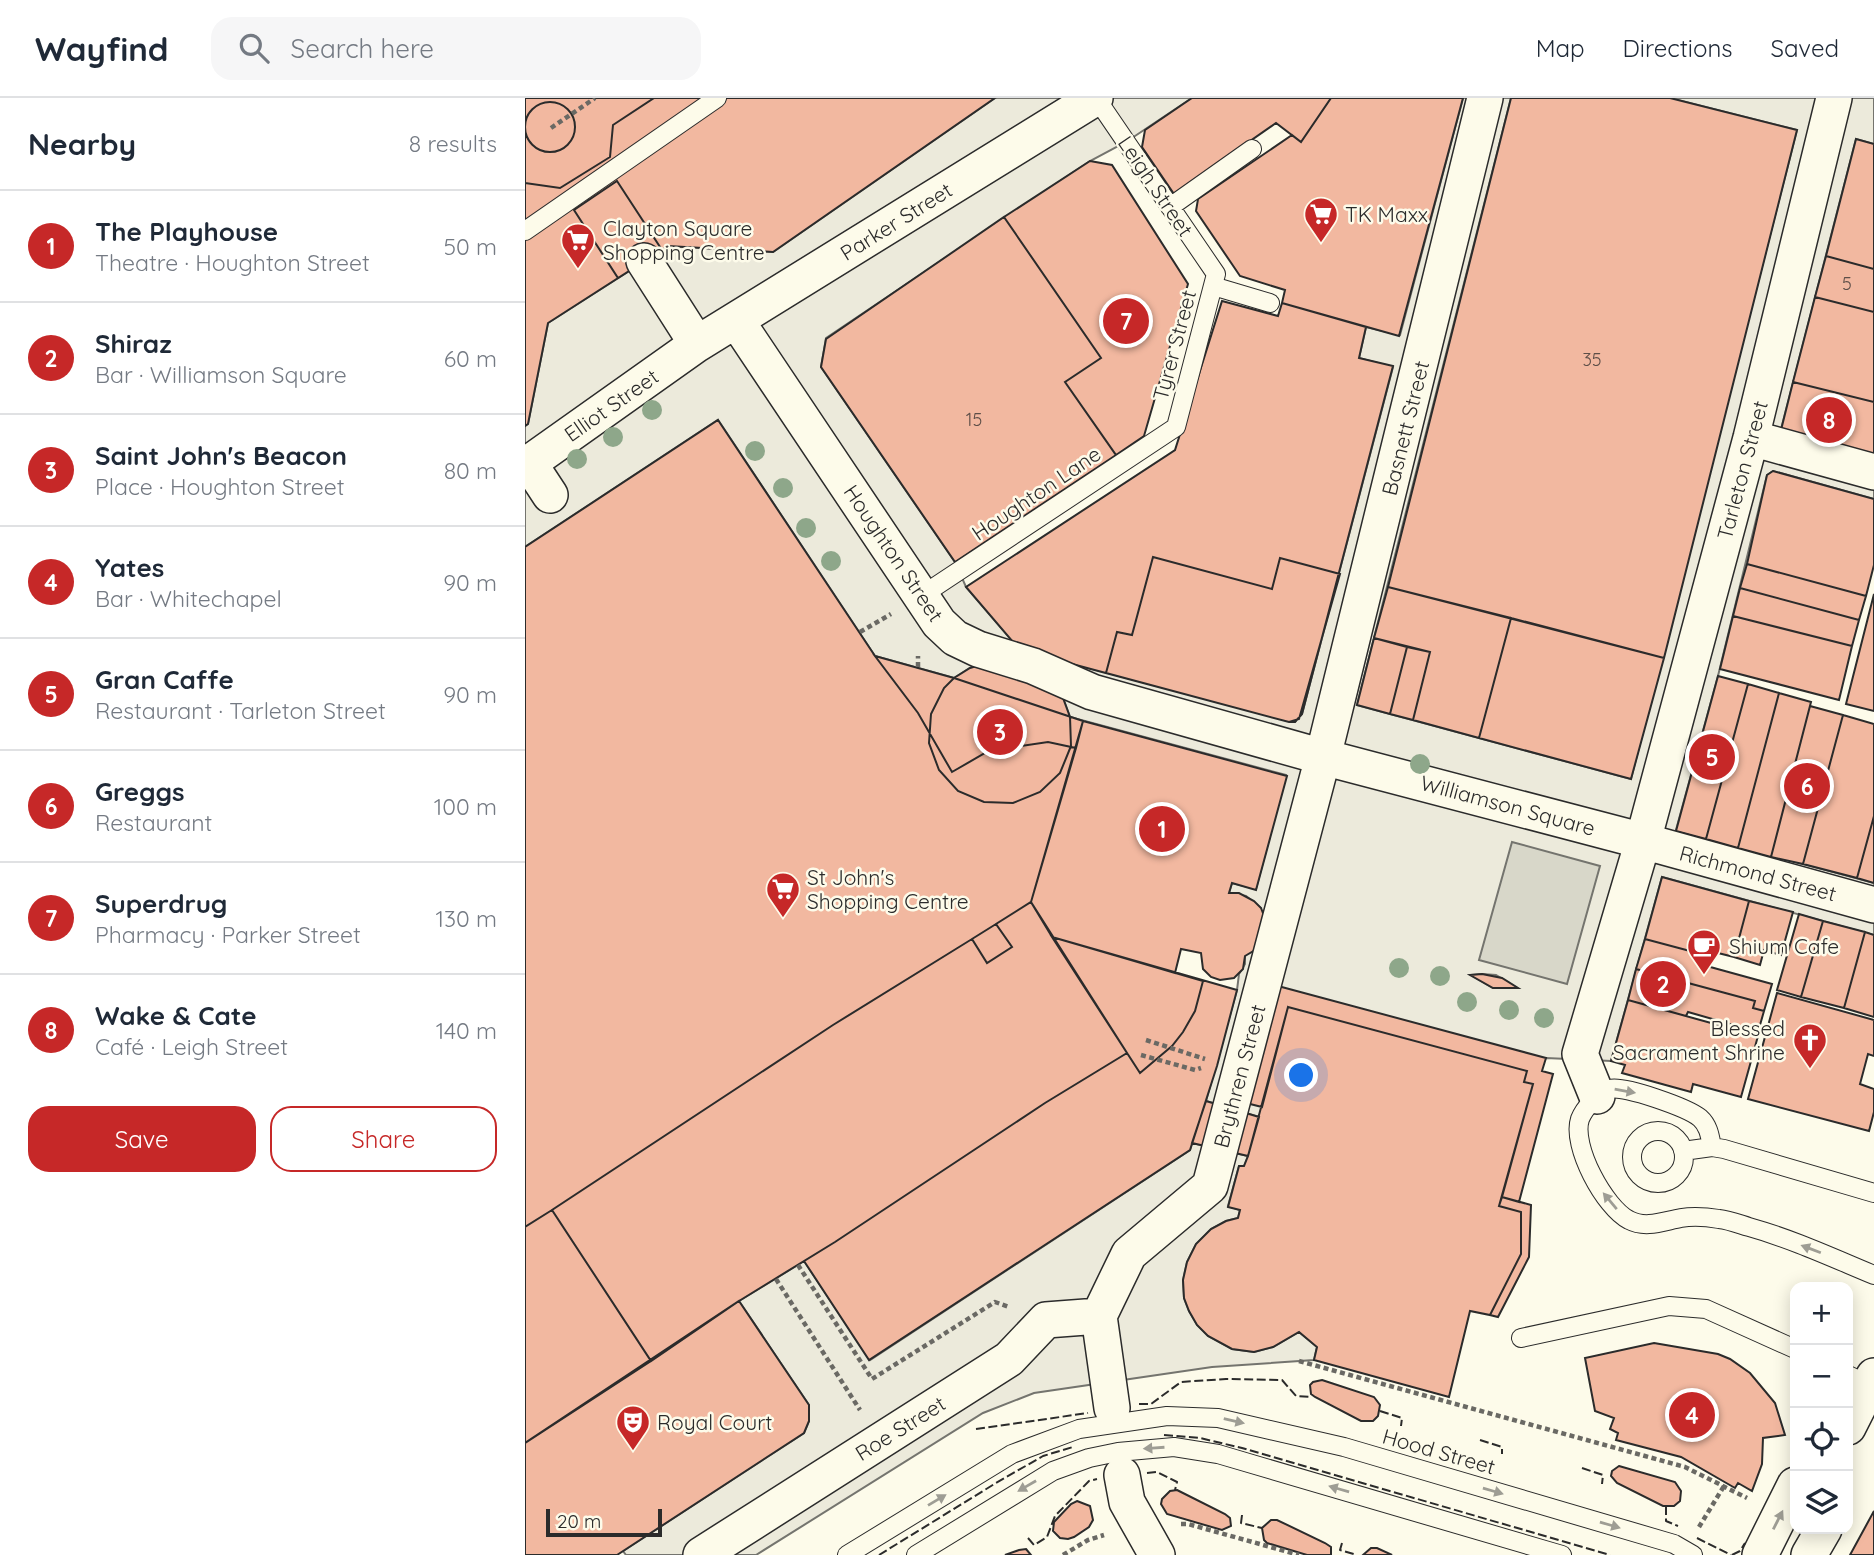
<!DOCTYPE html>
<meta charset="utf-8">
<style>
body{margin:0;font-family:Quicksand,sans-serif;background:#f6f6f7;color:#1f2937}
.controls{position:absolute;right:21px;bottom:21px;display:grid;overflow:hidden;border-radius:14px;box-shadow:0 4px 18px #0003}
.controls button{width:63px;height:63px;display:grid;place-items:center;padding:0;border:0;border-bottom:2px solid #e0e1e3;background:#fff;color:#1f2937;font:35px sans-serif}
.scale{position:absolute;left:21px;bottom:18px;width:116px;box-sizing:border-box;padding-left:7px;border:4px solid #2b2b2b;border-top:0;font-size:19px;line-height:24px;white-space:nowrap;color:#2b2b2b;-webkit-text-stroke:5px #fdfbea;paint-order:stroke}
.you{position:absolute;left:777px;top:978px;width:24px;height:24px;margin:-18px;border:5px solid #fff;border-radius:50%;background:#1a73e8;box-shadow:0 0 0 10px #1a73e833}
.badge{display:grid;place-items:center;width:46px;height:46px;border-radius:50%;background:#c62828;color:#fff;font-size:23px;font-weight:700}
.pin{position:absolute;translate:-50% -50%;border:4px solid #fff;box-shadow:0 2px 7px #0006}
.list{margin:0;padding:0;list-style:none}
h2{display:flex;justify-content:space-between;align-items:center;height:91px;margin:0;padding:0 28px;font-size:30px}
h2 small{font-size:23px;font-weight:400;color:#747a83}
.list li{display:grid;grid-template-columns:46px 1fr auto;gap:21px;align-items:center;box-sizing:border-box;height:112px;padding:0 28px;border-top:2px solid #e0e1e3}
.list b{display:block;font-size:26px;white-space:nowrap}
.list p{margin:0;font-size:23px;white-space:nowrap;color:#747a83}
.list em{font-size:23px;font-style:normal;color:#747a83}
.actions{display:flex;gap:14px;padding:21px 28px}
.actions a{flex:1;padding:16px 0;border:2px solid #c62828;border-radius:21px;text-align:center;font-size:24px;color:#c62828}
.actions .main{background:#c62828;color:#fff}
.icon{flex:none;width:38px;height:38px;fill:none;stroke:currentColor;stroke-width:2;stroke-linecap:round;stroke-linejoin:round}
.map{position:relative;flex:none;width:1349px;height:1457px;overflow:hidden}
header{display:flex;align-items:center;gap:42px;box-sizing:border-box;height:98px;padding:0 35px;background:#fff;border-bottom:2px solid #e0e1e3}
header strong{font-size:33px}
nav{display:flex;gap:38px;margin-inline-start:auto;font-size:24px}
.search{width:490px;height:63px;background:#f6f6f7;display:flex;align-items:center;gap:18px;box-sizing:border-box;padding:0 24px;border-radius:21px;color:#747a83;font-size:26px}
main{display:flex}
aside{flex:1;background:#fff}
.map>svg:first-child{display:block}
</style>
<header>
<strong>Wayfind</strong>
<div class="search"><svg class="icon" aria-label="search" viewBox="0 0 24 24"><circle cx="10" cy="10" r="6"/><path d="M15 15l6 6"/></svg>Search here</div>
<nav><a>Map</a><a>Directions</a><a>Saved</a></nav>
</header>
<main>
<aside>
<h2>Nearby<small>8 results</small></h2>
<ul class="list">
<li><span class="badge">1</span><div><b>The Playhouse</b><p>Theatre · Houghton Street</p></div><em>50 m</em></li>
<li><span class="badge">2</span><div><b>Shiraz</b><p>Bar · Williamson Square</p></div><em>60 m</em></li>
<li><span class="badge">3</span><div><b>Saint John's Beacon</b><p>Place · Houghton Street</p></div><em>80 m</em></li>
<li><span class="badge">4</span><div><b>Yates</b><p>Bar · Whitechapel</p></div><em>90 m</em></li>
<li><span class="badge">5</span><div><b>Gran Caffe</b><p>Restaurant · Tarleton Street</p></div><em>90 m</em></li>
<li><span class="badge">6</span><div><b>Greggs</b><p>Restaurant</p></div><em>100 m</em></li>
<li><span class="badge">7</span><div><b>Superdrug</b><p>Pharmacy · Parker Street</p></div><em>130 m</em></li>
<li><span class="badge">8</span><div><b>Wake &amp; Cate</b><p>Café · Leigh Street</p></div><em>140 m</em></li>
</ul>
<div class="actions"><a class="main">Save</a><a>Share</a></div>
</aside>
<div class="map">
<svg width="1349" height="1457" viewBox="0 0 1349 1457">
<rect width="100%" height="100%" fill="#fdfbea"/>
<path fill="#eceadb" stroke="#74746e" stroke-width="2" fill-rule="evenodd" d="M470 0H667L601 44 565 63 301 240 296 269 430 464 441 489 495 552 770 624 777 616 868 269 834 260 841 229 875 237 938 0H986L832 607 1106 681 1272 32 1145 0H1349V46L1331 41 1254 339 1349 364V401L1248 373 1242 377 1193 578 1151 732 1349 785V837L1137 779 1086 963 1021 960 737 1009 734 1019 681 1003 712 892 714 876 720 866V858L736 810 721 798 704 795 707 785 731 791 761 677 545 619 538 600 464 564 445 570 429 580 350 558 193 322 0 449V328L3 326 23 225 143 148 248 154ZM957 876 971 877 992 890H968L946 877Z
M667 1045 723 1058 719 1068H714L703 1108 715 1112 713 1120 701 1123 686 1131 671 1146 662 1164 658 1182 659 1200 664 1213 672 1227 683 1238 707 1251 729 1254 748 1249 774 1234 792 1249 789 1262 687 1269 509 1295 458 1315 231 1457H101L98 1453 279 1335 284 1323V1307L214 1203 279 1163 345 1262 665 1052Z"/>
<path fill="#d8d7c9" stroke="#74746e" stroke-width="2" d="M987 744 1075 768 1042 886 954 862Z"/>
<path fill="#f2b8a0" stroke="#2b2b2b" stroke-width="2" d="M0 0H470L248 154 143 148 23 225 3 326 0 328Z
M0 0H129L88 27 85 59 35 90 0 85Z
M667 0H806L776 44 751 25 649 96 617 49 620 32Z
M806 0H938L874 238 757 205 760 192 715 178 671 113 673 101 767 37 776 44Z
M986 0H1145L1272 32 1139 560 863 489Z
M0 29a25 25 0 1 1 50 0a25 25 0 1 1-50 0Z
M1331 41 1349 46V171L1301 158Z
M565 63 587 67 663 186 619 338 591 357 540 284 576 260 479 119Z
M92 83 137 152 93 180 49 112Z
M479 119 576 260 540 284 591 357 430 464 296 269 301 241Z
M1301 158 1349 171V214L1290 199Z
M1290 199 1349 214V304L1268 284Z
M697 203 753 218 757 205 841 229 834 260 868 268 777 616 770 624H764L495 552 441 489 650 352Z
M1268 284 1349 304V364L1254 340Z
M193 322 350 558 393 615 427 674 460 655 475 651 523 644 551 650 506 804 527 839 712 892 692 968 665 1052 344 1262 279 1163 214 1203 0 1345V449Z
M1248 373 1349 401V467L1341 498 1222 466 1242 377Z
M628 459 747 491 755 460 815 476 774 621 764 624 581 575 592 534 607 537Z
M1222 466 1341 498 1334 522 1215 490Z
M863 489 986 520 954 640 888 622 905 554 849 540Z
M1215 490 1334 522 1327 548 1208 518Z
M1349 496V613L1321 606Z
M1208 518 1327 548 1314 602 1195 571Z
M986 520 1139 560 1106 681 954 640Z
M849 540 882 549 865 616 832 607Z
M882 549 905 554 888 622 865 616Z
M350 558 429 580 558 623 551 650 523 644 475 651 460 655 427 674 393 615Z
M465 564 538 600 545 619 546 648 535 675 515 694 488 705 459 704 433 693 414 672 404 645 406 616 419 590 429 580 445 570Z
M1193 578 1223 586 1181 741 1151 733Z
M1223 586 1254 595 1213 750 1181 741Z
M1254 595 1286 604 1246 759 1213 750Z
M1285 608 1318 617 1278 766 1246 759Z
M453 635a23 23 0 1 1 46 0a23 23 0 1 1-46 0Z
M1318 617 1349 626V718L1332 780 1278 766Z
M558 623 762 678 731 792 707 785 704 795H714L729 803 736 810 741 823 730 852 720 858 718 871 709 880 695 882 686 879 678 871 676 855 656 851 650 875 527 839 506 804Z
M1349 718V785L1332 780Z
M1137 779 1224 803 1209 859 1181 852 1180 857 1120 841Z
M1224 803 1268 814 1256 857 1239 852 1235 867 1209 859Z
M506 804 602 955 520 1005 310 1144 214 1203 126 1263 27 1112 308 927 447 841 462 865 487 849 471 826Z
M1274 816 1298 823 1276 899 1252 892Z
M1298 823 1340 834 1319 910 1276 899Z
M471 826 487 849 462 865 447 841Z
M1340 834 1349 837V919L1319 910Z
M527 839 678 883 670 913 658 934 647 948 615 975Z
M1120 841 1180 857 1178 867 1247 886 1239 913 1228 910 1230 903 1111 871Z
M1111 871 1230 903 1228 910 1239 913 1233 934 1163 914 1161 918 1103 902Z
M957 876 977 880 993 890H968L945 877Z
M753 888 1021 960 1017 973 1028 976 994 1104 977 1099 1008 986 999 984 1002 973 763 909 737 1009 721 1005Z
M1252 895 1349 922V958L1343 956 1335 986 1349 991V1014L1344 1033 1223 1001Z
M1103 902 1233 938 1216 999 1168 986 1166 994 1097 975 1100 967 1086 963Z
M763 909 1002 973 999 984 1008 986 974 1108 996 1114V1156L965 1217 945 1213 924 1299 789 1262 792 1249 774 1234 748 1249 729 1254 707 1251 683 1238 672 1227 664 1213 659 1200 658 1182 662 1164 671 1146 686 1131 701 1123 713 1120 715 1112 703 1109 714 1068H719L723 1058Z
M681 1003 734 1019 723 1058 667 1045Z
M977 1099 1006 1107 1004 1159 973 1219 965 1217 996 1156V1114L974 1108Z
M27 1112 126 1263 0 1345V1129Z
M214 1203 284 1307V1323L279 1335 92 1457H0V1345Z
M1129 1245 1193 1256 1205 1261 1225 1275 1250 1305 1260 1337 1238 1340 1237 1366 1227 1393 1213 1385 1210 1390 1156 1359 1091 1342 1093 1335 1085 1331 1089 1320 1070 1313 1060 1260Z
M797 1282 849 1299 855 1307 853 1318 848 1323H836L790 1299 786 1296 785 1287 788 1284Z
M1094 1368 1150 1384 1156 1393 1155 1403 1149 1408H1138L1092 1385 1086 1378 1087 1373Z
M652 1392 700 1416 705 1420 706 1428 697 1432 642 1416 636 1406 637 1401 645 1393Z
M552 1403 565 1408 568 1422 564 1429 549 1439 543 1441 535 1440 528 1433 529 1424 546 1406Z
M1349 1413V1457H1325Z
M746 1422H752L800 1445 806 1449V1457H782L742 1445 739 1442 737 1430Z
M846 1450H852L867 1457H838Z
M501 1451 506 1457H480L494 1452Z"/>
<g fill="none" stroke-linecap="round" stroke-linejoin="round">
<g stroke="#2b2b2b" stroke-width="20">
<path id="lane" d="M645 109 727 51
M0 133 192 0
M688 188 745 205
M396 498 651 329 691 176 571 0
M1107 1059a26 26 0 1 1 52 0a26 26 0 1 1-52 0Z
M1187 1049C1185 1039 1184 1028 1175 1020 1163 1010 1099 987 1085 991 1073 994 1059 1011 1055 1021 1046 1048 1080 1110 1104 1122 1121 1131 1139 1123 1156 1120 1168 1118 1182 1119 1194 1121 1204 1122 1214 1126 1224 1129 1267 1141 1308 1160 1349 1177
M1158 1053 1187 1049 1199 1051 1349 1095
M996 1240 1144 1208 1181 1211 1270 1251
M1323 1277 1344 1287
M322 1457 487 1356 554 1331 642 1318 693 1320 819 1349 1149 1446 1168 1457
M391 1457 528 1373 564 1360 593 1354 649 1349 693 1356 1037 1457"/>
</g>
<g stroke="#2b2b2b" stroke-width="38">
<path id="street" d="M119 163 172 246
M211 222 414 525 430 540 453 551 508 568 567 594 798 659 960 0
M1226 340 1349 374
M4 365 25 397
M0 368 172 246 570 0
M1072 998 1055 956 1118 743 1226 340 1309 0
M587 1310 574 1218 604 1156 685 1088 798 659 1118 743 1349 807
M1323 1329 1349 1278
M597 1377 602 1404 632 1457
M176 1457 484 1261 521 1222 574 1218
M1235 1457 1270 1387
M1284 1457 1299 1431"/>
</g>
<path stroke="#6a6964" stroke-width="4.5" stroke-dasharray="5 3.5" stroke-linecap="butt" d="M26 30 70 0
M335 534 366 516
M393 569V558
M621 942 680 961
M616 957 670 972 676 970
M273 1167 347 1281 470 1204 484 1209
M251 1181 335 1312
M774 1263 1160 1369 1222 1400
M656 1426H663L774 1457
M1174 1429 1199 1388
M538 1457 563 1442 579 1437"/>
<use href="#lane" stroke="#fdfbea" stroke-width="18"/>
<use href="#street" stroke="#fdfbea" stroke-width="35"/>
<path stroke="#2b2b2b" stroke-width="2" stroke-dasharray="9 3.5" stroke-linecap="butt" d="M614 1306H626L656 1284 701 1281 757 1282 771 1298 786 1299
M855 1313 877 1320 876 1328
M451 1331 563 1315
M639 1337 675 1340 717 1350 1085 1457
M955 1342 977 1349V1356
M1057 1370 1078 1377 1077 1386
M622 1375 632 1374 652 1384 650 1392
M1141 1408V1423L1153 1428
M717 1417 716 1425 737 1430
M503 1440 509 1447 522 1439 530 1418 564 1383 572 1381
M1172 1440 1206 1457
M817 1445 815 1452 832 1457
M354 1457 471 1385 518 1358 548 1349
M1207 1457 1215 1453 1220 1445"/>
</g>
<g fill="#8ea78a">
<circle cx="127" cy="312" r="10"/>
<circle cx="88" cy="339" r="10"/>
<circle cx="230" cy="353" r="10"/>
<circle cx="52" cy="361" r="10"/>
<circle cx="258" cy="390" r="10"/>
<circle cx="281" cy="430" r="10"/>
<circle cx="306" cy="463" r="10"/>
<circle cx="895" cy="666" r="10"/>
<circle cx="874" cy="870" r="10"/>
<circle cx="915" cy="878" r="10"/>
<circle cx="942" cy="904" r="10"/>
<circle cx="984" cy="912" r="10"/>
<circle cx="1019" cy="920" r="10"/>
</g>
<defs><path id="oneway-solid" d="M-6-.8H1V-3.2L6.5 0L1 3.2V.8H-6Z" transform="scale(1.75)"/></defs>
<g fill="#9e9d94">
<use href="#oneway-solid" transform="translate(1100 993) rotate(10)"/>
<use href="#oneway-solid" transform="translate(1085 1103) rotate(-130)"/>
<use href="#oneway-solid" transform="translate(1286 1151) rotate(-159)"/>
<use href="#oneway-solid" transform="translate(709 1323) rotate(13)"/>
<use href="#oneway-solid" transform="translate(629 1350) rotate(176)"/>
<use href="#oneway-solid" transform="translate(502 1388) rotate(150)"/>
<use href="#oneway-solid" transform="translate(814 1391) rotate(-164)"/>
<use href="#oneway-solid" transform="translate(968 1393) rotate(16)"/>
<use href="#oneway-solid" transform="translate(412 1402) rotate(-31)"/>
<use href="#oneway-solid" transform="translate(1253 1422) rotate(-63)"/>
<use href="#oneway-solid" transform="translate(1085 1427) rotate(16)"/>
</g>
<defs>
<g id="supermarket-pin" transform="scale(1.75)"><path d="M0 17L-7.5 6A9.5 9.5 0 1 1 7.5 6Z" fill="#c62828" stroke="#fdfbea"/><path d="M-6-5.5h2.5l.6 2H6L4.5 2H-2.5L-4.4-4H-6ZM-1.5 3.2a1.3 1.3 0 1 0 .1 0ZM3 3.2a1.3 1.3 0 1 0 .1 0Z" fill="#fff"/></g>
<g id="cafe-pin" transform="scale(1.75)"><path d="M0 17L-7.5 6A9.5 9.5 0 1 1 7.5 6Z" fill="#c62828" stroke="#fdfbea"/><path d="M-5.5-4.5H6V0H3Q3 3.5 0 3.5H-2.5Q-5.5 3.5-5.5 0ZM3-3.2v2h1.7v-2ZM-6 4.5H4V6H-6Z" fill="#fff"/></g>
<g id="church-pin" transform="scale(1.75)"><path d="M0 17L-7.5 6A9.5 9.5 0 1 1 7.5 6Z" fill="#c62828" stroke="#fdfbea"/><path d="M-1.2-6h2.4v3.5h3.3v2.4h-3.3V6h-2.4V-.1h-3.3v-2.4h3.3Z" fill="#fff"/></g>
<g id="theatre-pin" transform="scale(1.75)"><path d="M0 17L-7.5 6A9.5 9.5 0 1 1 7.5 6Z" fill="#c62828" stroke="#fdfbea"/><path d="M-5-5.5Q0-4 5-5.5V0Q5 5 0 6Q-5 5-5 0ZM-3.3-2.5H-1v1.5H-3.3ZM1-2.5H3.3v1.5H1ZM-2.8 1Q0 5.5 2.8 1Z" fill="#fff"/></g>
</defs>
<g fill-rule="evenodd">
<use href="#supermarket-pin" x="796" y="116"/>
<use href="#supermarket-pin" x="53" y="142"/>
<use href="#supermarket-pin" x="258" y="791"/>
<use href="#cafe-pin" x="1179" y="848"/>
<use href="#church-pin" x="1285" y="942"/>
<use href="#theatre-pin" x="108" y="1324"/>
</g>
<g text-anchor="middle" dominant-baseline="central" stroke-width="5" stroke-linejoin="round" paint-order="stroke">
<g font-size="18" fill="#5d4e48">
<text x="1322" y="185">5</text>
<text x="1067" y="261">35</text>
<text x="449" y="321">15</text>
</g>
<g font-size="21" fill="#2b2b2b" stroke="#fdfbea">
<text transform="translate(631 88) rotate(56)">Leigh Street</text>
<text transform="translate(371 123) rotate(-32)">Parker Street</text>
<text transform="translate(649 247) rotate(-75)">Tyrer Street</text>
<text transform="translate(86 307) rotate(-35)">Elliot Street</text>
<text transform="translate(880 330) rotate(-76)">Basnett Street</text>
<text transform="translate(1217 372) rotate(-75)">Tarleton Street</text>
<text transform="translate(511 395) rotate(-34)">Houghton Lane</text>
<text transform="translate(369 455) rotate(56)">Houghton Street</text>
<text transform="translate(983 707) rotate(15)">Williamson Square</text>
<text transform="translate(1233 775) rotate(15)">Richmond Street</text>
<text transform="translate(714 978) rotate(-75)">Brythren Street</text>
<text transform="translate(375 1330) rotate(-32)">Roe Street</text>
<text transform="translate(914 1353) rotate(16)">Hood Street</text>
</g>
<g font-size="21" fill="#2b2b2b" stroke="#fdfbea" text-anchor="start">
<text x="820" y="116">TK Maxx</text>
<text x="78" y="130">Clayton Square<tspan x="78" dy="24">Shopping Centre</tspan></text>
<text x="282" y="779">St John's<tspan x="282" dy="24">Shopping Centre</tspan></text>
<text x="1204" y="848">Shium Cafe</text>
<text x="1260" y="930" text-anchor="end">Blessed<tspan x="1260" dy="24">Sacrament Shrine</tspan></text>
<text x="132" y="1324">Royal Court</text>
</g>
</g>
</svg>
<div class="controls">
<button>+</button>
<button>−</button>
<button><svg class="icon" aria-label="locate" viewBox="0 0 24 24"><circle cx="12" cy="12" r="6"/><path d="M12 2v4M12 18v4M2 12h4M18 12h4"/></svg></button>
<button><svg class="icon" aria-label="layers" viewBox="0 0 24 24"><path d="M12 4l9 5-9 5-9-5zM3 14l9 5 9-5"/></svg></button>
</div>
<div class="scale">20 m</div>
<div class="you"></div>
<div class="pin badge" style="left:637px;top:731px">1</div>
<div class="pin badge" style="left:1138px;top:886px">2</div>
<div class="pin badge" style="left:475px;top:634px">3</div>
<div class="pin badge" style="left:1167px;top:1317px">4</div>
<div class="pin badge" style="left:1187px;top:659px">5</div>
<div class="pin badge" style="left:1282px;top:688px">6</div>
<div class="pin badge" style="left:601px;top:223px">7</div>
<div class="pin badge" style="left:1304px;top:322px">8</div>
</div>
</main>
